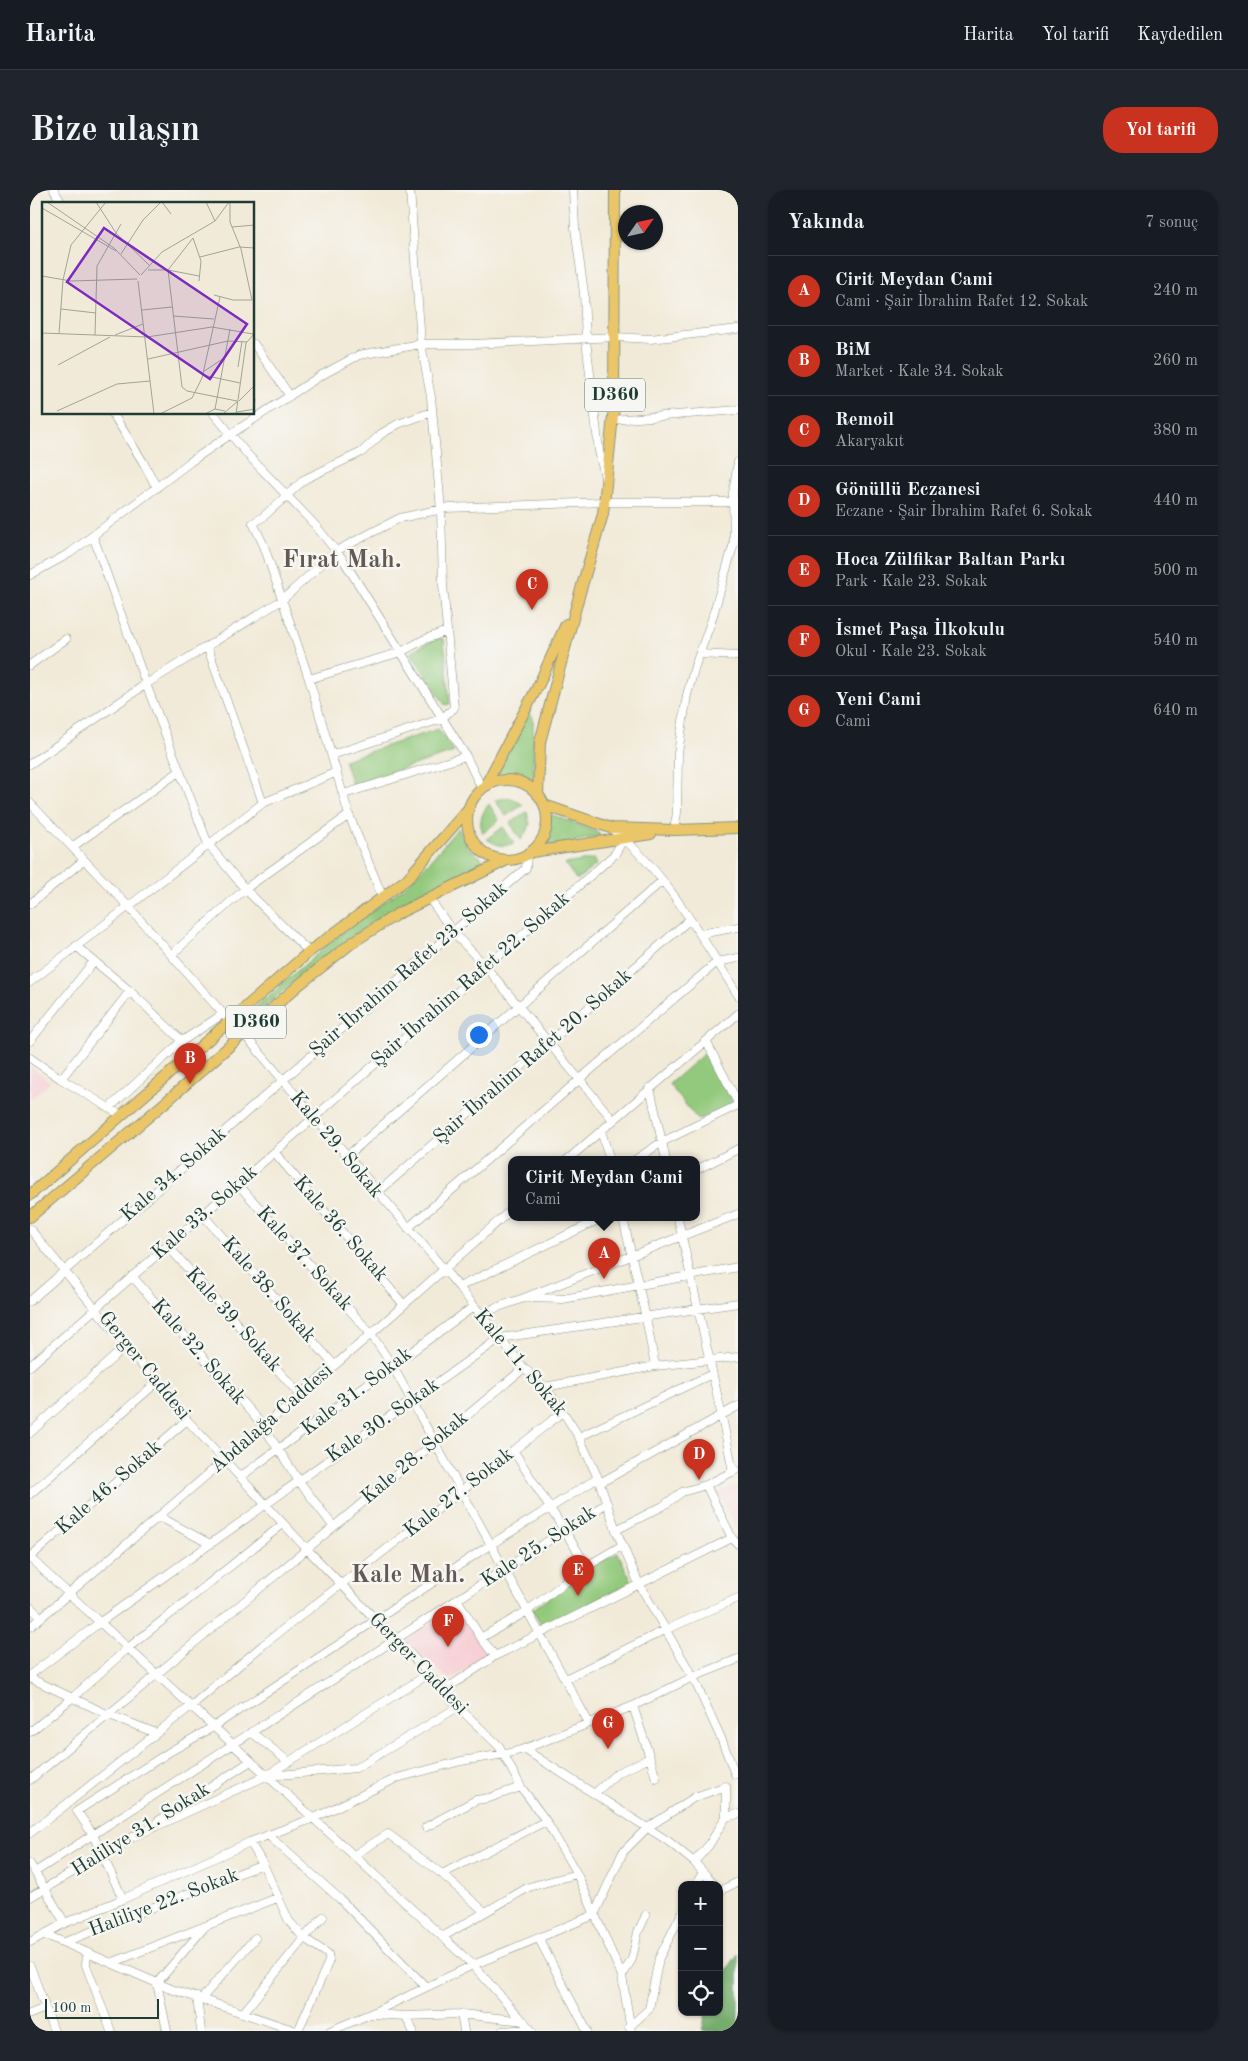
<!DOCTYPE html>
<html lang="tr">
<meta charset="utf-8">
<style>
body{margin:0;font-family:"Old Standard TT",serif;background:#20242c;color:#f1f3f6}
.controls{position:absolute;right:15px;bottom:15px;display:grid;overflow:hidden;border-radius:10px;box-shadow:0 1px 4px #0004}
.controls button{width:45px;height:45px;display:grid;place-items:center;padding:0;border:0;border-bottom:1px solid #363941;background:#171b24;color:#f1f3f6;font:25px sans-serif}
.compass{position:absolute;left:588px;top:15px;width:45px;height:45px;border-radius:50%;background:#171b24;box-shadow:0 1px 4px #0004;rotate:56deg}
.scale{position:absolute;left:15px;bottom:12px;width:114px;box-sizing:border-box;padding-left:5px;border:2px solid #1f3d34;border-top:0;font-size:14px;line-height:18px;white-space:nowrap;color:#1f3d34;-webkit-text-stroke:4px #f6f6f2;paint-order:stroke}
.you{position:absolute;left:448px;top:844px;width:18px;height:18px;margin:-12px;border:4px solid #fff;border-radius:50%;background:#1a73e8;box-shadow:0 0 0 8px #1a73e833}
.badge{display:grid;place-items:center;width:32px;height:32px;border-radius:50%;background:#c8321e;color:#fff;font-size:16px;font-weight:700}
.pin{position:absolute;translate:-50% -41px;filter:drop-shadow(0 1px 2px #0008)}
.pin::after{content:'';position:absolute;top:26px;width:18px;height:15px;background:inherit;clip-path:polygon(0 0,100% 0,50% 100%)}
.popup{position:absolute;left:478px;top:966px;width:192px;height:65px;box-sizing:border-box;display:grid;place-content:center;border-radius:10px;background:#171b24;filter:drop-shadow(0 1px 4px #0005);font-size:16px;white-space:nowrap;color:#9ea1a6}
.popup b{font-size:19px;color:#f1f3f6}
.popup::after{content:'';position:absolute;left:50%;top:100%;margin-left:-10px;border:10px solid transparent;border-top-color:#171b24}
.list{margin:0;padding:0;list-style:none}
h2{display:flex;justify-content:space-between;align-items:center;height:65px;margin:0;padding:0 20px;font-size:21px}
h2 small{font-size:16px;font-weight:400;color:#9ea1a6}
.list li{display:grid;grid-template-columns:32px 1fr auto;gap:15px;align-items:center;box-sizing:border-box;height:70px;padding:0 20px;border-top:1px solid #363941}
.list b{display:block;font-size:19px;white-space:nowrap}
.list p{margin:0;font-size:16px;white-space:nowrap;color:#9ea1a6}
.list em{font-size:16px;font-style:normal;color:#9ea1a6}
.icon{flex:none;width:28px;height:28px;fill:none;stroke:currentColor;stroke-width:2;stroke-linecap:round;stroke-linejoin:round}
.map{position:relative;flex:none;width:708px;height:1841px;overflow:hidden;border-radius:20px}
header{display:flex;align-items:center;gap:30px;box-sizing:border-box;height:70px;padding:0 25px;background:#171b24;border-bottom:1px solid #363941}
header strong{font-size:24px}
nav{display:flex;gap:28px;margin-inline-start:auto;font-size:18px}
.intro{display:flex;align-items:center;justify-content:space-between;box-sizing:border-box;height:120px;padding:0 30px}
h1{margin:0;font-size:35px}
.button{padding:12px 22px;border-radius:20px;background:#c8321e;color:#fff;font-size:18px;font-weight:700}
main{display:flex;gap:30px;padding:0 30px}
aside{flex:1;background:#171b24;border-radius:20px;box-shadow:0 1px 4px #0004}
.map>svg:first-child{display:block}
</style>
<header>
<strong>Harita</strong>
<nav><a>Harita</a><a>Yol tarifi</a><a>Kaydedilen</a></nav>
</header>
<div class="intro"><h1>Bize ulaşın</h1><a class="button">Yol tarifi</a></div>
<main>
<div class="map">
<svg width="708" height="1841" viewBox="0 0 708 1841">
<rect width="100%" height="100%" fill="#f6f6f2"/>
<filter id="ink" filterUnits="userSpaceOnUse"><feTurbulence type="fractalNoise" baseFrequency=".02" numOctaves="2"/><feDisplacementMap in="SourceGraphic" scale="10" xChannelSelector="R" yChannelSelector="G"/><feConvolveMatrix kernelMatrix="1 2 1 2 8 2 1 2 1" color-interpolation-filters="sRGB"/></filter>
<filter id="wash" filterUnits="userSpaceOnUse"><feTurbulence type="fractalNoise" baseFrequency=".0096" numOctaves="4" result="noise"/><feDisplacementMap in="SourceGraphic" scale="20" xChannelSelector="R" yChannelSelector="G"/><feGaussianBlur stdDeviation="1.12" result="paint"/><feColorMatrix in="noise" values="0 0 0 0 0 0 0 0 0 0 0 0 0 0 0 0 0 1.4 0 .05"/><feComposite in="paint" operator="in"/></filter>
<g filter="url(#wash)">
<rect width="100%" height="100%" fill="#f2ead8"/>
<path fill="#f7cfd5" d="M0 876 21 892 0 910Z
M708 1294V1342L688 1303Z
M427 1416 458 1464 419 1491 375 1450Z"/>
<path fill="#93c97c" stroke="#598358" d="M409 448 414 449 420 514 415 515 381 463 387 458Z
M499 521 503 528 504 594 482 586 463 587Z
M408 539 424 562 322 595 314 570Z
M477 608 484 609 493 615 476 626 465 610Z
M459 614 469 630 453 643C448 631 452 623 459 614Z
M497 622 500 635 491 650 480 633Z
M520 624 569 643 570 646 514 658 518 648Z
M473 637 484 653C475 658 465 655 457 649Z
M428 638 437 656 457 673C434 683 409 692 387 705 324 739 270 787 215 833L211 832 215 826 308 746 373 698 400 671Z
M564 669 567 674 548 689H546L535 674Z
M676 862 704 913 668 930 639 894Z
M588 1363 602 1392 513 1438 502 1420 558 1378Z"/>
<path fill="#76ad6c" stroke="#4a7550" d="M708 1764V1841H672L676 1822H689V1791Z"/>
</g>
<g filter="url(#ink)">
<g fill="none" stroke-linecap="round" stroke-linejoin="round">
<g stroke="#889486" stroke-width="9">
<path id="minor" d="M24 0 32 14
M543 0 545 38 554 103 556 150 569 261 575 288
M224 154 260 206
M83 224 113 272 127 298
M184 224 217 264 286 336 314 371 436 566 452 599
M583 230 708 220
M63 346 116 494 178 654 215 699 279 762
M0 385 40 363 160 272 201 244 290 186 329 165 391 154H443L585 147 620 149 708 139
M177 456 233 613
M670 464 708 466
M0 475 36 449
M279 489 371 462 393 450 417 441
M302 565 411 529 424 518 413 395 411 320 401 207 391 154 380 0
M0 574 116 494 252 410 306 361 370 328 417 318 574 312H708
M314 604 436 566
M0 613 98 716 195 826 213 843 429 1097 494 1178 515 1197 533 1222 549 1247 568 1288 586 1340 609 1394 663 1487 691 1548 705 1584
M581 638C636 681 671 747 708 805
M644 640 647 623 648 563 657 505 665 476 681 432 704 353 703 303 708 272
M42 657 150 581
M353 708 319 625 279 489 234 356 223 333 233 327 275 289 332 262 351 244 368 234 402 222
M399 708 423 742 456 777 583 930
M0 714 54 670
M670 744 708 737
M46 756 100 801 152 851
M141 765 215 699 319 625
M0 792 233 613 307 582
M0 851 64 771
M676 851 708 913
M0 868 31 889 91 925
M31 889 100 801
M620 898 636 970
M79 918 152 851 193 824
M571 941 580 970
M245 963 374 1115
M316 967 632 691
M537 970 708 824
M605 970 632 952 708 915
M666 980 708 959
M207 993 341 1144 362 1175 559 1533
M347 1003 659 730
M173 1025 304 1175
M593 1028 616 1128 625 1176
M648 1028C666 1113 687 1197 703 1282
M378 1038 550 889 687 772 708 768
M0 1039 157 1230 276 1358 346 1430 366 1448 428 1517 469 1556 491 1597 516 1631 547 1684 592 1786 601 1841
M137 1055 269 1204
M102 1086 233 1236 269 1291 303 1336
M429 1097 572 1028
M498 1108 533 1109 708 1077
M0 1111 496 678 497 665
M449 1124 494 1108 708 1024
M0 1176 585 664 594 648
M515 1197 625 1176 708 1167
M0 1243 97 1155
M549 1247 682 1184
M483 1260 557 1376
M210 1287 443 1117
M570 1293 708 1216
M676 1295 702 1348 708 1354
M0 1304 127 1192
M130 1327 180 1354
M586 1340 633 1316 652 1302 676 1295 706 1280
M0 1367 157 1230
M0 1368 443 1775 502 1841
M427 1409 451 1448 465 1466
M0 1417 11 1427
M0 1437 341 1144 482 1019
M451 1448 497 1421 557 1376 593 1355
M0 1485 69 1433 470 1148 708 1113
M0 1488 77 1524 126 1543
M535 1489 635 1440 708 1408
M413 1501 465 1466 702 1348
M0 1542 42 1508 98 1458 253 1334
M221 1542 259 1572
M494 1559 638 1651 664 1672 685 1695
M620 1568 626 1588
M238 1586 326 1578 428 1517
M0 1590 494 1178
M564 1604 587 1583 620 1568 603 1516
M128 1631 221 1571
M396 1637 446 1610 459 1608 491 1597
M0 1643 161 1516 233 1455 533 1222
M238 1645 310 1709 396 1797
M105 1646 236 1586 397 1485
M220 1652 233 1674 259 1731 274 1748 298 1764 299 1771 268 1841
M324 1665 358 1644 412 1684 455 1722
M664 1672 679 1655 696 1627 708 1624
M0 1674 35 1733
M5 1682 577 1313
M412 1684 516 1631
M666 1695 673 1682
M689 1701 708 1692
M0 1707 108 1644
M93 1709 63 1645 47 1621 141 1561 183 1537 460 1355 568 1288
M14 1744 141 1799 266 1841
M412 1747 499 1697 547 1684
M508 1747 557 1841
M0 1752 35 1733 93 1709 220 1652 284 1628 367 1588 431 1571 475 1564 494 1559 603 1516 663 1487 708 1469
M35 1752 233 1674
M57 1763 56 1775 81 1841
M81 1773 247 1708
M0 1776 24 1841
M592 1786 602 1769 608 1742 616 1725
M167 1807 171 1841
M171 1809 225 1748
M213 1823 274 1748 293 1727
M0 1824 15 1818
M342 1824 376 1826 431 1824 494 1831
M431 1824 434 1841
M376 1826 383 1841
M599 1837 619 1819 629 1768 652 1723
M137 1841 127 1793 173 1739
M300 1841 340 1824 443 1775 564 1725 593 1662 617 1638 665 1607 696 1596V1627
M472 1841 500 1839"/>
</g>
<g stroke="#889486" stroke-width="12">
<path id="major" d="M437 630a40 40 0 1 1 80 0a40 40 0 1 1-80 0Z
M455 596 509 494 536 434
M508 605 510 552 549 406 573 324 584 216 585 0
M514 615 581 638 644 640 708 638
M502 662 621 644
M0 1005 279 762 377 689 439 618
M0 1027 137 911 270 794 323 752 369 723 475 671"/>
</g>
<use href="#minor" stroke="#fff" stroke-width="8"/>
<use href="#major" stroke="#ebc669" stroke-width="10"/>
</g>
</g>
<g text-anchor="middle" dominant-baseline="central" stroke-width="5" stroke-linejoin="round" paint-order="stroke">
<g fill="#f6f6f2" stroke="#60746d" stroke-width="1">
<rect x="555" y="188.5" width="60" height="33" rx="4"/>
<rect x="196" y="815.5" width="60" height="33" rx="4"/>
</g>
<g font-size="19" font-weight="bold" fill="#1f3d34">
<text x="585" y="205">D360</text>
<text x="226" y="832">D360</text>
</g>
<g font-size="20" fill="#1f3d34" stroke="#f6f6f2">
<text transform="translate(379 780) rotate(-41)">Şair İbrahim Rafet 23. Sokak</text>
<text transform="translate(441 790) rotate(-41)">Şair İbrahim Rafet 22. Sokak</text>
<text transform="translate(503 867) rotate(-41)">Şair İbrahim Rafet 20. Sokak</text>
<text transform="translate(306 955) rotate(50)">Kale 29. Sokak</text>
<text transform="translate(144 985) rotate(-41)">Kale 34. Sokak</text>
<text transform="translate(175 1023) rotate(-41)">Kale 33. Sokak</text>
<text transform="translate(310 1039) rotate(49)">Kale 36. Sokak</text>
<text transform="translate(274 1069) rotate(48)">Kale 37. Sokak</text>
<text transform="translate(238 1100) rotate(49)">Kale 38. Sokak</text>
<text transform="translate(203 1130) rotate(48)">Kale 39. Sokak</text>
<text transform="translate(168 1162) rotate(49)">Kale 32. Sokak</text>
<text transform="translate(490 1173) rotate(50)">Kale 11. Sokak</text>
<text transform="translate(114 1176) rotate(51)">Gerger Caddesi</text>
<text transform="translate(327 1202) rotate(-37)">Kale 31. Sokak</text>
<text transform="translate(242 1229) rotate(-41)">Abdalağa Caddesi</text>
<text transform="translate(353 1231) rotate(-35)">Kale 30. Sokak</text>
<text transform="translate(385 1268) rotate(-40)">Kale 28. Sokak</text>
<text transform="translate(79 1298) rotate(-41)">Kale 46. Sokak</text>
<text transform="translate(429 1303) rotate(-38)">Kale 27. Sokak</text>
<text transform="translate(509 1357) rotate(-33)">Kale 25. Sokak</text>
<text transform="translate(388 1474) rotate(46)">Gerger Caddesi</text>
<text transform="translate(111 1640) rotate(-32)">Haliliye 31. Sokak</text>
<text transform="translate(134 1713) rotate(-21)">Haliliye 22. Sokak</text>
</g>
<g font-size="25" font-weight="bold" fill="#655a53" stroke="#f6f6f2">
<text x="312" y="370">Fırat Mah.</text>
<text x="378" y="1385">Kale Mah.</text>
</g>
</g>
<g transform="translate(12 12)">
<rect width="212" height="212" fill="#f2ead8"/>
<path fill="none" stroke="#9ea596" stroke-width="1" d="M5 0 72 46 98 73M54 0 74 31 107 63M120 0 129 12M164 0 173 19M188 1V20L199 47 210 98M0 6 74 49M190 25 213 23M151 36 126 68 140 185 145 189 195 199M151 36 159 59 157 79M79 52 101 18 119 0M158 55 197 45 213 46M106 68H126L157 74M99 73 120 50 173 19 187 0M0 74 29 79 95 77M96 79 112 212M172 93 191 98H210M19 107 54 111M100 108 130 105M131 114 172 117M0 131 105 135 170 125 211 132M17 131 21 78 29 43 64 0M53 133 55 64 79 22M73 133 101 122M106 157 186 139 205 140M16 163 68 135M196 165 200 139M161 170 182 156M161 173 198 181M197 199 213 183M173 207 188 127M15 209 75 182 108 179M195 210 213 207M118 212 150 196 160 176 178 95M163 212 173 207 183 209M181 212 196 199M194 212 204 141 213 131M211 212 213 197"/>
<path fill="#7b2cbf" fill-opacity="0.15" stroke="#7b2cbf" stroke-width="2.5" d="M62 26 205 122 168 177 25 80Z"/>
<rect width="212" height="212" fill="none" stroke="#1f3d34" stroke-width="2.5"/>
</g>
</svg>
<div class="controls">
<button>+</button>
<button>−</button>
<button><svg class="icon" aria-label="locate" viewBox="0 0 24 24"><circle cx="12" cy="12" r="6"/><path d="M12 2v4M12 18v4M2 12h4M18 12h4"/></svg></button>
</div>
<svg class="compass" viewBox="-18 -18 36 36"><path d="M0-13l5 13h-10z" fill="#e53935"/><path d="M0 13l5-13h-10z" fill="#9ea1a6"/></svg>
<div class="scale">100 m</div>
<div class="you"></div>
<div class="pin badge" style="left:574px;top:1089px">A</div>
<div class="popup"><b>Cirit Meydan Cami</b>Cami</div>
<div class="pin badge" style="left:160px;top:894px">B</div>
<div class="pin badge" style="left:502px;top:420px">C</div>
<div class="pin badge" style="left:669px;top:1290px">D</div>
<div class="pin badge" style="left:548px;top:1406px">E</div>
<div class="pin badge" style="left:418px;top:1457px">F</div>
<div class="pin badge" style="left:578px;top:1559px">G</div>
</div>
<aside>
<h2>Yakında<small>7 sonuç</small></h2>
<ul class="list">
<li><span class="badge">A</span><div><b>Cirit Meydan Cami</b><p>Cami · Şair İbrahim Rafet 12. Sokak</p></div><em>240 m</em></li>
<li><span class="badge">B</span><div><b>BiM</b><p>Market · Kale 34. Sokak</p></div><em>260 m</em></li>
<li><span class="badge">C</span><div><b>Remoil</b><p>Akaryakıt</p></div><em>380 m</em></li>
<li><span class="badge">D</span><div><b>Gönüllü Eczanesi</b><p>Eczane · Şair İbrahim Rafet 6. Sokak</p></div><em>440 m</em></li>
<li><span class="badge">E</span><div><b>Hoca Zülfikar Baltan Parkı</b><p>Park · Kale 23. Sokak</p></div><em>500 m</em></li>
<li><span class="badge">F</span><div><b>İsmet Paşa İlkokulu</b><p>Okul · Kale 23. Sokak</p></div><em>540 m</em></li>
<li><span class="badge">G</span><div><b>Yeni Cami</b><p>Cami</p></div><em>640 m</em></li>
</ul>
</aside>
</main>
